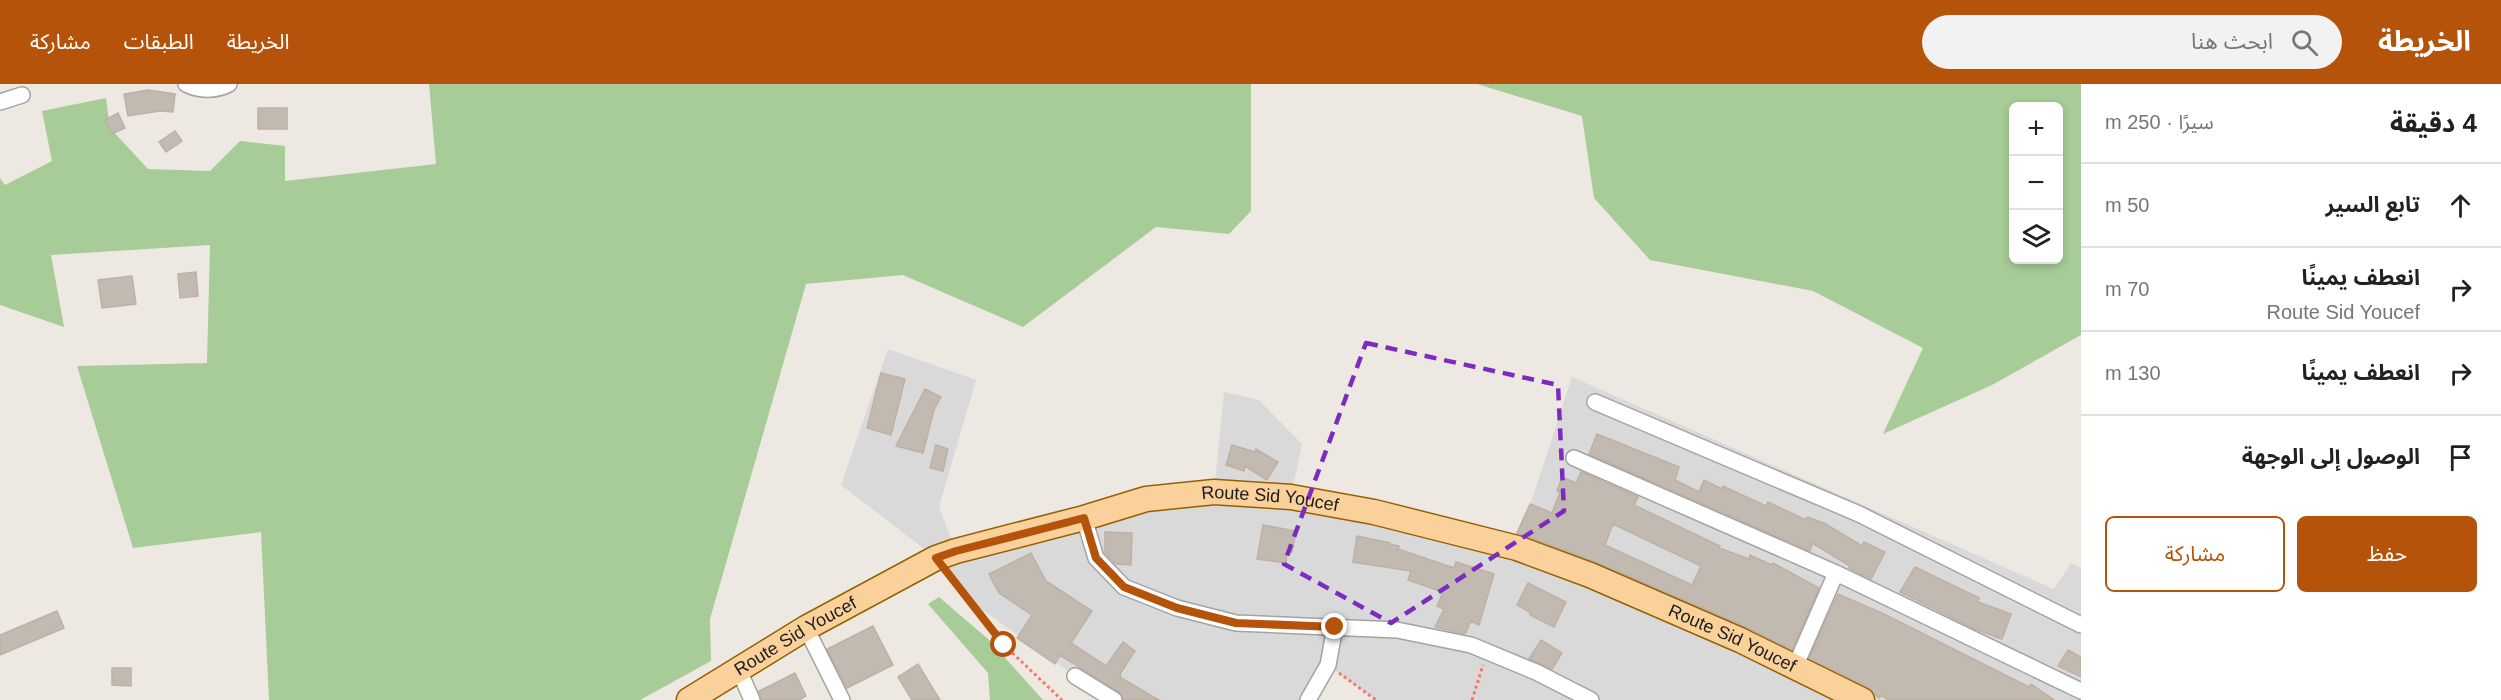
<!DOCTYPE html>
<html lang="ar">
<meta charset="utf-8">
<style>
body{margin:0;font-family:Helvetica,"Noto Sans Arabic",sans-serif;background:#f2f2f2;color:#222;direction:rtl}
.controls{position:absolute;right:18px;top:18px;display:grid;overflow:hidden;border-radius:9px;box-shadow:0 3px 9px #0003}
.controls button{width:54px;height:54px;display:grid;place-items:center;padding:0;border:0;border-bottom:2px solid #e0e0e0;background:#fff;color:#222;font:30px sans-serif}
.stop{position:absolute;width:18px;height:18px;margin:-14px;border:4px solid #b45309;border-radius:50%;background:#fff}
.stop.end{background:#b45309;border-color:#fff;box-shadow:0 2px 6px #0008}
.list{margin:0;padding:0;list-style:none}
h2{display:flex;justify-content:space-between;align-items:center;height:78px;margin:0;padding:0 24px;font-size:26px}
h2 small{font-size:20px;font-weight:400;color:#767676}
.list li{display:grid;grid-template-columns:39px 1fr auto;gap:18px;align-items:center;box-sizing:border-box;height:84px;padding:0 24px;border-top:2px solid #e0e0e0}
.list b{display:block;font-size:22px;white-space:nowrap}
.list p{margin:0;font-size:20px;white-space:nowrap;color:#767676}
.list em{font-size:20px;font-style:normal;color:#767676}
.actions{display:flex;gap:12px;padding:18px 24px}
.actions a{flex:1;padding:14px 0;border:2px solid #b45309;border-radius:9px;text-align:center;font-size:21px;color:#b45309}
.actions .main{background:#b45309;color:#fff}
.icon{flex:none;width:33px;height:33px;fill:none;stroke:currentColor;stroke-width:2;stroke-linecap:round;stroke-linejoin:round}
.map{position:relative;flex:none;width:2081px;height:616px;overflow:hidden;direction:ltr}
header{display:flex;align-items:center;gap:36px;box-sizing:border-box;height:84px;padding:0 30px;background:#b45309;color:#fff}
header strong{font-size:28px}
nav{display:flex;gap:33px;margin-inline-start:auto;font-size:21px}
.search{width:420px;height:54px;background:#f2f2f2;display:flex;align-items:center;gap:15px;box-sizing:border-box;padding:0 21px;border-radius:33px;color:#767676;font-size:22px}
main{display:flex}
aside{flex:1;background:#fff}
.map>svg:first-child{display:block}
</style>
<header>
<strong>الخريطة</strong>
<div class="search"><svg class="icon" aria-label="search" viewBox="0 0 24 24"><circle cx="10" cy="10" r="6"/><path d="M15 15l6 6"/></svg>ابحث هنا</div>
<nav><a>الخريطة</a><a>الطبقات</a><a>مشاركة</a></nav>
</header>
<main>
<aside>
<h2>4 دقيقة<small>سيرًا · 250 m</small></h2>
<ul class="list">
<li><svg class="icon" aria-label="ahead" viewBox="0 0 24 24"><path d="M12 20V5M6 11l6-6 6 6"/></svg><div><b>تابع السير</b></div><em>50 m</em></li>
<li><svg class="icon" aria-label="right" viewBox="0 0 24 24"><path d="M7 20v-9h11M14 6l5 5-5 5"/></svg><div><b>انعطف يمينًا</b><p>Route Sid Youcef</p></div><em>70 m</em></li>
<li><svg class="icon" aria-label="right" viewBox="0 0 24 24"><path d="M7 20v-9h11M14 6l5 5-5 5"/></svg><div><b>انعطف يمينًا</b></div><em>130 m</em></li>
<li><svg class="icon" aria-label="arrive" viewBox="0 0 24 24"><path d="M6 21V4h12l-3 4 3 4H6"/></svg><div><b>الوصول إلى الوجهة</b></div></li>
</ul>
<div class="actions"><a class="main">حفظ</a><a>مشاركة</a></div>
</aside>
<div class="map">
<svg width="2081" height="616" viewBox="0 0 2081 616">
<rect width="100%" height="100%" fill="#ede9e2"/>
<path fill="#dad9d9" d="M888 265 976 296 939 423 956 467 1214 408 1224 308 1259 316 1302 360 1291 413 1516 464 1572 293 2054 505 2071 479 2081 484V616H1376L1328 582 1308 616H1114L1075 592 963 512 936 474 841 401Z"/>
<path fill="#a7cc97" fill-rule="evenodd" d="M429 0H1251V127L1229 150 1156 143 1023 243 903 191 806 200 710 535 711 577 640 616H269L261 448 133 464 77 282 207 279 210 161 51 171 64 243 0 221V94L5 101 52 77 42 27 106 14 110 44 148 85 210 87 240 57 285 62V97L436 80Z
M1477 0H2081V251L1992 301 1883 350 1923 264 1813 207 1650 176 1594 114 1582 32ZM2058 22V176H2014V22Z
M939 513 988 555 1043 616H990L988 589 928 520Z"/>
<path fill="#c2b9b1" stroke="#bfb0a4" stroke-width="1.5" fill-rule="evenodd" d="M148 6 175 10 173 28 160 27 128 32 124 10Z
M258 24H287V45H258Z
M118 29 125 44 112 50 105 36Z
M175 47 182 57 166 68 159 58Z
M196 188 198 212 180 214 178 190Z
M132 192 136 220 102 224 98 196Z
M881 289 905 295 891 351 867 344Z
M925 305 941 313 934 326 923 369 896 362Z
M1597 350 1679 383 1675 396 1699 408 1704 396 1722 405 1723 402 1766 422 1768 418 1806 436 1807 433 1824 439 1862 462 1864 458 1885 468 1871 495 1849 484 1850 482 1812 459 1810 467 1589 370Z
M936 361 948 365 943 387 930 384Z
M1232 361 1255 368 1256 365 1278 378 1267 396 1245 382 1244 387 1226 381Z
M1581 388 1638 413 1634 421 1720 462 1719 464 1749 475 1750 471 1772 481 1773 479 1819 504 1792 566 1746 543 1596 478 1517 449 1530 420 1552 429 1560 408 1557 407 1562 393 1576 399ZM1613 440 1701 482 1692 501 1605 461Z
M1263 441 1296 447 1292 468 1287 467 1286 479 1257 475Z
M1105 448 1132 449 1131 481 1116 480 1105 469Z
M1357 452 1390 459 1389 460 1399 462 1398 465 1454 484 1456 478 1494 490 1479 541 1471 537 1465 550 1435 543 1444 525 1437 522 1443 508 1408 496 1411 487 1353 478Z
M1031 469 1046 497 1092 527 1071 559 1106 582 1123 558 1135 567 1120 590 1121 594 1159 616H1124L1119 608 1060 571 1055 580 1017 554 1032 531 999 509 989 490Z
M1915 483 1979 514 1978 518 2011 530 2002 555 1975 545 1900 508Z
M1528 499 1566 518 1554 543 1530 531 1531 529 1517 521Z
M1838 510 1884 530 2029 603 2031 600 2054 616H1888L1881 611 1879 614 1868 603 1809 574Z
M57 527 64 544 0 571V551Z
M873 542 893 581 847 604 827 565Z
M1541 556 1562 569 1552 585 1529 575Z
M2068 566 2081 573V593L2058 582Z
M918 580 940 616H912L898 593Z
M112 584H131V602L112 601Z
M795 589 806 612 799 616H762L759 607Z"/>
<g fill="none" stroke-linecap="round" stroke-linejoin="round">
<g stroke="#a3a3a3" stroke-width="18">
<path id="street" d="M186 0C199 7 216 7 229 0
M0 18 22 11
M1595 318 1859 430 2081 541
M1574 374 1836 489 2081 607
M1084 434 1096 474 1124 503 1177 524 1236 539 1397 546 1471 561 1536 588 1591 616
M806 544 842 616
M1795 583 1836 489
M738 584 752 616
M1075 592 1114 616
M1308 616 1328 581 1335 543"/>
</g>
<g stroke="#926202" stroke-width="27">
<g id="primary">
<path id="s1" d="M689 616 806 544 936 474 956 467 1084 434 1146 415 1214 408 1291 413 1374 428 1517 464 1590 491 1740 556 1862 616"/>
</g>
</g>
<path stroke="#f77869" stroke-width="3" stroke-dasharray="3 3" stroke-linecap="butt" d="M948 490 1004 561 1062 616
M1339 589 1376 616
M1472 616 1483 581"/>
<use href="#street" stroke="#fff" stroke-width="15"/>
<use href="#primary" stroke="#fad19a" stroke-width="24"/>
</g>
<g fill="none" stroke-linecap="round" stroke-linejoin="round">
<path stroke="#b45309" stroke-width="8" d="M1004 561 936 474 956 467 1084 434 1096 474 1124 503 1177 524 1236 539 1335 543"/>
</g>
<path fill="none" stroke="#7b2cbf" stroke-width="4.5" stroke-dasharray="12 8" stroke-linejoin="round" d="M1366 259 1558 301 1564 427 1391 539 1284 480Z"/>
<g text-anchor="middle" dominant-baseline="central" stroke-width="4.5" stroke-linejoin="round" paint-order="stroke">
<g font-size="18" fill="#1c1c1c" stroke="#fff">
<text stroke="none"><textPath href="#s1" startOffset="628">Route Sid Youcef</textPath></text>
<text stroke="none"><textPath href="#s1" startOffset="124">Route Sid Youcef</textPath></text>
<text stroke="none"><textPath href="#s1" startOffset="1114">Route Sid Youcef</textPath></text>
</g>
</g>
</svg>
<div class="controls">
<button>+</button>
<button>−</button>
<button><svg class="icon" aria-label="layers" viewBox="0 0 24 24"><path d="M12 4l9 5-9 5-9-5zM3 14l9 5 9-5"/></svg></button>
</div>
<div class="stop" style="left:1004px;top:561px"></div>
<div class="stop end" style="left:1335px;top:543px"></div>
</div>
</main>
